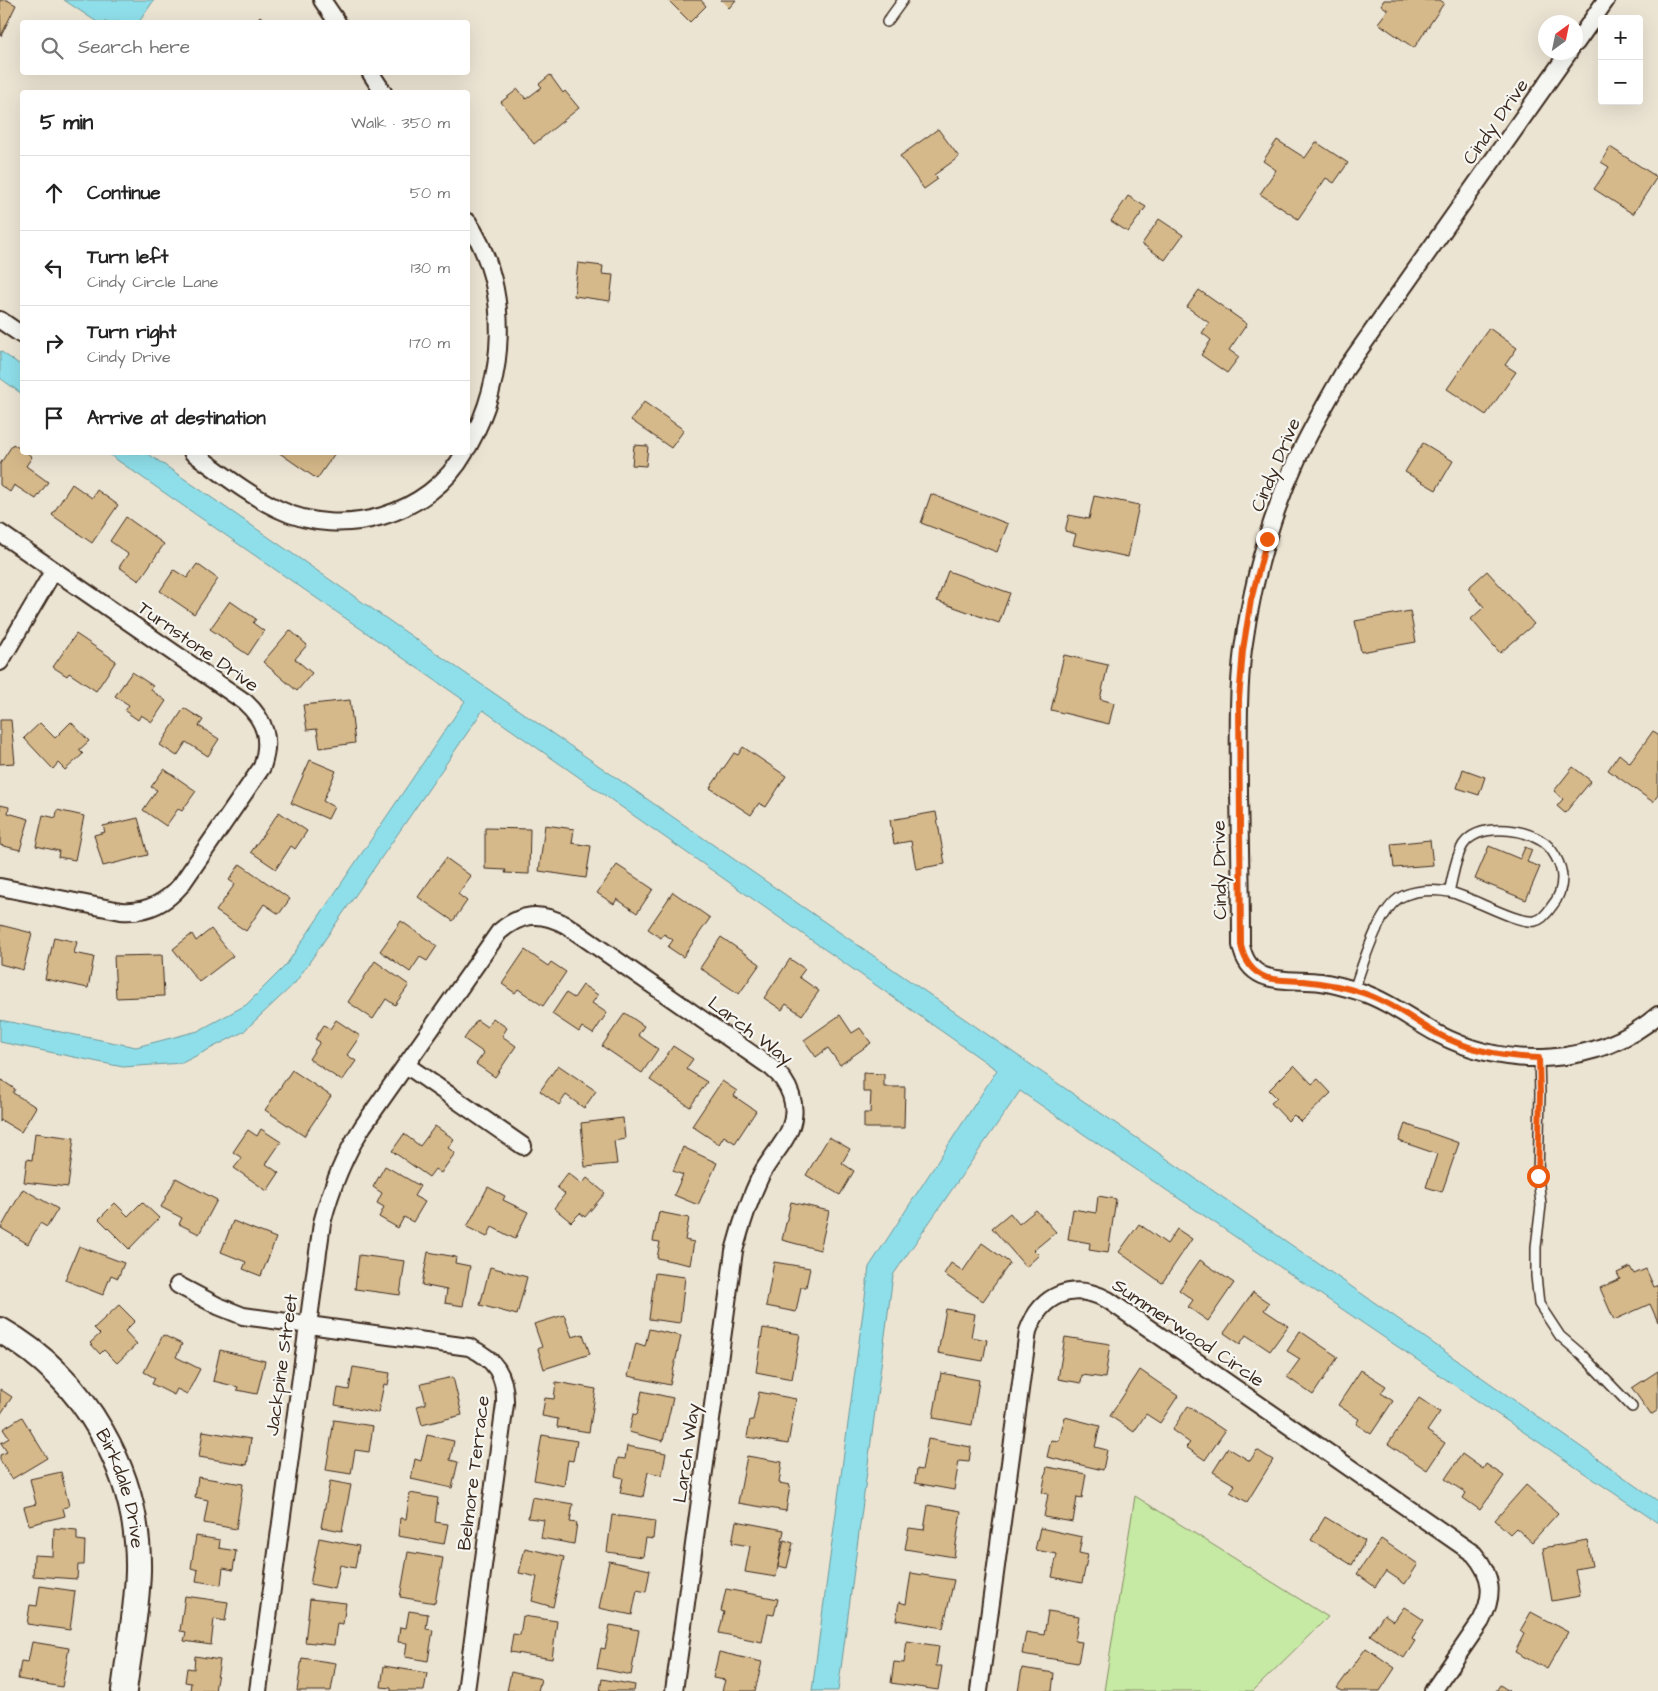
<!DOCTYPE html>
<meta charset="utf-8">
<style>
body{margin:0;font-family:"Architects Daughter",sans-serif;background:#f2f2f2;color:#222}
.controls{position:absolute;right:15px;top:15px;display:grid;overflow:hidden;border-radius:5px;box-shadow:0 5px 20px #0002}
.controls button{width:45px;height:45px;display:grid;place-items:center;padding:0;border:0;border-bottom:1px solid #e0e0e0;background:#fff;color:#222;font:25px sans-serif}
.compass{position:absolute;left:1538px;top:15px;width:45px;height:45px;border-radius:50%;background:#fff;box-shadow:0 5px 20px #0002;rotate:33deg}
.stop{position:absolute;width:15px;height:15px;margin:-11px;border:4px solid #ea580c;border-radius:50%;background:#fff}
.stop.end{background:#ea580c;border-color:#fff;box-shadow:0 1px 5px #0008}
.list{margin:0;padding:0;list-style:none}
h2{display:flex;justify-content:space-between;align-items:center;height:65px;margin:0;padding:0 20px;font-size:21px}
h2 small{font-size:16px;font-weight:400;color:#767676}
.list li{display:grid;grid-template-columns:32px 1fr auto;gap:15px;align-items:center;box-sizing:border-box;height:75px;padding:0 20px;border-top:1px solid #e0e0e0}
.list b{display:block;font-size:19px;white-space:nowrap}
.list p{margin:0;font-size:16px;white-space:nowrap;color:#767676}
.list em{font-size:16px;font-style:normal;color:#767676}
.icon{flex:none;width:28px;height:28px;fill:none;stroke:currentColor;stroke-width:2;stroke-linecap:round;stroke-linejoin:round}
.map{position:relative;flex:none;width:1658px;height:1691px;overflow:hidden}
.search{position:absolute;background:#fff;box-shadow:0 5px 20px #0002;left:20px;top:20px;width:450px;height:55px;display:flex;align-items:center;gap:12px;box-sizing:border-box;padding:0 18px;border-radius:5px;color:#767676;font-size:19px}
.panel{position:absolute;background:#fff;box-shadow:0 5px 20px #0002;left:20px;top:90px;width:450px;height:365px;border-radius:5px}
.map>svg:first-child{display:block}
</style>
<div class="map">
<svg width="1658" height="1691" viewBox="0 0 1658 1691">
<rect width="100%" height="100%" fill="#ece4d3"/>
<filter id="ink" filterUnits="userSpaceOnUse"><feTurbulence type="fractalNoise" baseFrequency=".02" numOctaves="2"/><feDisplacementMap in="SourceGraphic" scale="10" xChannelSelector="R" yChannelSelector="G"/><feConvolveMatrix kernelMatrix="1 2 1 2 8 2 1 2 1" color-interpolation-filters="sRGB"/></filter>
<g filter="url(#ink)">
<path fill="#c6eaa4" stroke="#808a61" d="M1135 1496 1328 1617 1253 1691H1104Z"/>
<path fill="#8fdfea" stroke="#6d9798" d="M64 0H154L139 22H97Z
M0 351 22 366V394L0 378Z
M107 453H147L1407 1325 1658 1501V1523L1020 1091 893 1275 838 1691H812L869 1267 997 1070 483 710 295 983 243 1032 182 1063 123 1067 0 1042V1020L136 1047 198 1031 246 1005 286 965 465 701Z"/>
<path fill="#d6b98a" stroke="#3b2a1e" d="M0 0H7L16 5 1 36Z
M670 0H701L706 6 690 22 669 1Z
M721 0H736L729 8Z
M1384 0H1440L1444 3 1414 48 1378 23 1388 10 1381 5Z
M260 16 267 22H254Z
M550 75 563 93 565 91 579 108 534 144 501 102 518 89 526 99 542 87 539 84Z
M938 129 959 157 934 175 938 179 924 189 900 156Z
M1277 140 1305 158 1316 142 1348 163 1334 183 1326 178 1298 219 1260 194 1276 170 1263 161Z
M1610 147 1657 177 1633 214 1594 189 1609 167 1601 162Z
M1128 196 1146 207 1128 232 1111 221Z
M1159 219 1183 235 1165 260 1142 244Z
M578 263 603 266 602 274 613 275 610 301 574 296Z
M1199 290 1247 324 1229 350 1239 357 1227 373 1201 355 1211 340 1202 333 1209 323 1187 307Z
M1489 328 1517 348 1505 365 1516 372 1486 415 1447 389Z
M644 402 684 430 671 448 631 420Z
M1423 443 1453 461 1436 490 1405 472Z
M13 444 22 450V452H26L32 457 26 466 48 482 36 499 14 485 10 492 0 485V464Z
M634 445 648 446 646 466 632 465Z
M278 452H335V453L317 479Z
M72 484 92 498 97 490 118 505 92 543 52 515Z
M931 494 1008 524 997 552 921 523Z
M1094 496 1139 505 1128 557 1073 545 1076 534 1065 531 1069 515 1089 519Z
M126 517 164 544 139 581 119 567 128 554 110 541Z
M197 564 218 579 194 614 160 591 174 570 187 578Z
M948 571 1010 593 999 623 937 601Z
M1487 571 1534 624 1500 653 1471 619 1484 607 1468 588Z
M230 601 256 619 253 623 264 631 248 655 210 629Z
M1410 611 1416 642 1361 652 1355 621Z
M290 630 307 645 295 659 312 673 297 691 263 662Z
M76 634 116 661 96 691 69 673 67 676 53 667Z
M1064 655 1108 665 1100 699 1114 703 1109 724 1051 710Z
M132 672 153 686 151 690 166 701 152 722 141 715 138 720 125 711 129 705 115 696Z
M350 700 355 743 320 748 317 729 307 730 303 705Z
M184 708 203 720 199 726 219 739 208 756 186 742 177 756 160 745Z
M0 720H11L15 763 0 764Z
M71 722 89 741 79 750 83 754 65 770 58 763 53 769 24 738 40 723 55 738Z
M1653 731 1658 734V795L1653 802 1608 770 1619 754 1630 763Z
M743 747 786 776 766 807 759 803 751 815 710 788 734 753 738 755Z
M310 760 336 771 323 801 334 807 328 819 291 803Z
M1573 767 1591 781 1565 813 1557 806 1563 799 1554 791Z
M164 769 196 791 182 811 178 809 166 826 143 810 157 790 151 787Z
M1463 769 1485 777 1479 795 1457 788Z
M0 805 9 807 8 813 29 819 20 850 0 845Z
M57 810 84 816 75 860 58 857 59 851 36 846 43 815 56 818Z
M279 812 307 831 295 849 291 846 276 869 251 852Z
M936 812 945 864 916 869 911 841 894 844 890 820Z
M138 818 148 855 103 866 94 835 105 832 103 826Z
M545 825 574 829 572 843 591 846 586 878 539 871Z
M485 828 530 829 529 874 505 873 506 870 485 869Z
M1430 840 1433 865 1394 868 1391 844Z
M1489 846 1520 859 1525 847 1532 850 1527 862 1540 867 1526 900 1475 879Z
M446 858 471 876 458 894 467 901 453 921 418 897Z
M240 864 290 899 279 914 264 904 246 931 216 911 235 884 229 880Z
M617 865 653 889 637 913 617 899 614 904 597 893Z
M673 892 710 918 683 957 668 947 673 940 664 934 661 938 648 929Z
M401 921 437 946 427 961 420 957 410 972 380 951Z
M0 925 32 933 23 970 0 964Z
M211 929 233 956 199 982 173 949 192 934 196 941Z
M54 937 77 942 74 953 94 957 88 988 45 979Z
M721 937 760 964 739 994 700 968Z
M525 950 548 966 551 962 566 972 543 1006 518 989 515 993 502 984Z
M162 955 164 996 116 998 114 956Z
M790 959 805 969 799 977 819 991 802 1015 786 1004 782 1010 764 998Z
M375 961 409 985 395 1005 386 999 373 1019 348 1002Z
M583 985 598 995 592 1003 607 1013 593 1034 582 1027 579 1032 552 1014 566 993 574 998Z
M625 1013 644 1026 638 1035 658 1049 642 1073 602 1046Z
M840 1015 852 1033 860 1028 871 1043 840 1065 828 1048 816 1057 804 1040Z
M493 1018 507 1028 502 1036 516 1046 495 1077 476 1064 484 1053 464 1039 477 1020 487 1027Z
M336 1020 360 1036 347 1055 356 1061 342 1081 309 1059 320 1042 315 1039 324 1025 330 1029Z
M673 1046 693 1059 686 1069 707 1082 690 1107 650 1080Z
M558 1065 596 1091 584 1108 566 1095 559 1105 540 1091Z
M1294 1065 1312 1084 1318 1079 1331 1093 1301 1122 1294 1115 1288 1121 1271 1103 1277 1098 1269 1090Z
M292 1070 331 1096 304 1136 265 1110Z
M863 1073 884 1074V1087H905L904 1128H864V1113H870L871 1092H863Z
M0 1079 15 1089 13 1093 36 1107 21 1132 1 1120 0 1122Z
M722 1081 737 1091 734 1096 756 1111 735 1143 724 1136 719 1144 692 1126Z
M623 1118 625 1139 614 1141 617 1164 585 1167 581 1123Z
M1405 1124 1459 1143 1442 1192 1426 1187 1437 1154 1399 1141Z
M435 1126 454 1139 448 1148 455 1153 441 1173 435 1169 429 1177 392 1151 404 1134 420 1146Z
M261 1129 281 1142 266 1164 279 1173 267 1191 234 1168 242 1158 233 1152 248 1130 257 1136Z
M35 1133 74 1138 68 1187 24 1182 27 1159 32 1160Z
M829 1137 850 1149 842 1163 854 1171 840 1195 806 1175Z
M683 1147 717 1163 698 1205 674 1195 683 1175 673 1171Z
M385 1166 420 1186 414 1196 425 1202 413 1222 404 1217 398 1228 379 1217 384 1207 377 1203 382 1193 373 1187Z
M568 1173 582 1184 587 1178 605 1193 585 1217 580 1213 571 1222 554 1208 565 1194 557 1187Z
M176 1178 217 1200 199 1234 179 1224 182 1218 161 1207Z
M488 1187 505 1196 503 1200 528 1212 515 1239 492 1227 487 1237 467 1227Z
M23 1189 58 1209 47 1227 40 1223 28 1244 1 1228Z
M1098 1196 1116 1199 1108 1253 1089 1250 1090 1243 1068 1239 1073 1209 1096 1213Z
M142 1202 159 1218 129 1249 99 1219 115 1203 128 1216Z
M791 1202 829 1211 820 1250 782 1240Z
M1036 1210 1056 1232 1034 1250 1039 1255 1026 1267 992 1228 1010 1213 1019 1224Z
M659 1212 689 1218 685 1240 694 1242 690 1265 657 1258 660 1242 653 1241Z
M233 1221 276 1238 261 1276 243 1269 246 1262 221 1252Z
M1139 1224 1167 1244 1177 1229 1192 1239 1162 1283 1119 1252Z
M982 1243 1010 1263 983 1301 944 1274 951 1263 963 1271Z
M79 1246 124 1263 118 1278 111 1275 103 1295 65 1280Z
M428 1252 456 1257 455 1263 470 1266 463 1306 445 1303 447 1290 422 1285Z
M359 1255 405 1261 400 1295 355 1289Z
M1200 1260 1234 1283 1208 1321 1188 1307 1193 1300 1179 1290Z
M774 1262 810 1268 806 1287H801L796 1312 766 1306Z
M490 1267 527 1277 517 1315 480 1305Z
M1630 1267 1634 1274 1646 1269 1654 1287 1658 1285V1322L1650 1304 1614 1320 1600 1288 1620 1279 1617 1273Z
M655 1273 685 1277 680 1323 649 1319Z
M1253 1292 1269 1303 1264 1310 1288 1326 1270 1351 1246 1335 1240 1344 1224 1333Z
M119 1305 135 1321 125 1331 137 1344 117 1363 104 1350 100 1354 90 1343 100 1334 94 1328Z
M946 1309 975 1314 971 1337 987 1340 983 1361 938 1353Z
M564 1315 572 1337 583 1334 590 1354 544 1369 538 1349 542 1347 534 1324Z
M763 1328 800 1334 792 1379 756 1372Z
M649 1329 681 1336 670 1385 628 1376 636 1343 645 1346Z
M1300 1331 1338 1357 1313 1395 1287 1377 1300 1359 1287 1351Z
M163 1335 182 1344 176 1357 200 1369 187 1394 177 1389 174 1395 152 1384 155 1378 144 1372Z
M1065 1337 1110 1344 1105 1378 1082 1375 1081 1383 1058 1379Z
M220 1350 265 1361 257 1394 237 1390 238 1387 213 1381Z
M353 1367 390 1373 388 1385 384 1384 378 1413 335 1405 338 1388 349 1390Z
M1140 1370 1178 1396 1160 1423 1146 1414 1134 1432 1110 1416Z
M1361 1370 1386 1386 1381 1393 1393 1401 1371 1434 1356 1424 1359 1419 1338 1405Z
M1658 1371V1410L1651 1415 1632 1388Z
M941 1373 979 1380 972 1425 933 1418Z
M453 1377 462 1415 422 1425 417 1406 426 1404 421 1384Z
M556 1382 596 1389 589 1432 557 1427 558 1419 542 1416 545 1398 554 1399Z
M0 1389 12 1397 0 1415Z
M642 1391 673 1398 663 1441 629 1432 633 1414 637 1415Z
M759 1392 796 1399 788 1444 747 1437 750 1420H753Z
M1419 1398 1440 1412 1427 1431 1445 1443 1427 1470 1388 1444Z
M1188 1406 1225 1431 1205 1460 1186 1447 1190 1443 1172 1430Z
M22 1417 47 1458 12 1479 0 1460V1455L7 1452 1 1443 9 1438 3 1429Z
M1065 1417 1100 1426 1095 1447 1107 1450 1103 1470 1047 1457 1051 1440 1059 1441Z
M334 1420 373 1426 369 1452 355 1450 351 1474 326 1470Z
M203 1431 251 1439 247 1465 199 1457Z
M427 1435 454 1441 450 1460 458 1462 452 1488 411 1479 415 1459 421 1461Z
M542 1435 577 1441 573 1461 568 1460 564 1486 534 1480Z
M928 1439 971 1447 969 1462 959 1461 954 1490 915 1483 917 1469 922 1470Z
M627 1446 666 1453 662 1475 648 1472 643 1497 620 1493 623 1478 615 1476 618 1458 625 1459Z
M1228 1448 1250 1461 1257 1450 1273 1460 1247 1502 1230 1492 1235 1485 1213 1472Z
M1462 1454 1483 1469 1486 1464 1504 1476 1480 1510 1463 1498 1466 1493 1445 1479Z
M747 1456 782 1462 779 1483 790 1485 786 1511 738 1503Z
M1047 1467 1086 1474 1082 1498 1077 1497 1073 1522 1044 1517 1048 1494 1042 1493Z
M61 1472 69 1506 63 1508 65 1516 29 1525 24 1507 36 1504 30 1479Z
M198 1477 243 1484 236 1529 204 1523 208 1500 195 1497Z
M330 1481 351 1485 342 1531 321 1527Z
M1526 1485 1558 1513 1532 1542 1516 1528 1510 1534 1495 1520Z
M410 1493 438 1498 435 1522 448 1524 444 1544 398 1536 400 1518 406 1519Z
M532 1497 573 1504 570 1522 577 1523 574 1544 541 1538 544 1520 528 1518Z
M928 1505 961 1511 954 1557 905 1549 909 1528 924 1530Z
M612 1515 655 1521 653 1539 646 1538 643 1557 607 1552Z
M1325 1517 1365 1541 1352 1565 1311 1540Z
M736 1521 784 1530 776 1577 745 1572 750 1546 732 1543Z
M54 1528 77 1530V1540L85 1541 84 1565H78L77 1579 33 1576 34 1555 53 1556Z
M1040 1528 1082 1537 1079 1553 1088 1555 1082 1583 1052 1577 1057 1554 1035 1550Z
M196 1536 220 1540 219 1548 236 1551 233 1570 223 1568 221 1585 196 1581 198 1570 191 1568Z
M319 1538 359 1546 355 1568 340 1565 335 1589 310 1584Z
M1381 1539 1418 1564 1405 1584 1386 1571 1375 1587 1357 1574Z
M784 1540 793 1543 787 1568 778 1566Z
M1587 1540 1592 1566 1575 1569 1580 1596 1552 1601 1543 1548Z
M525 1548 564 1557 553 1607 532 1601 537 1577 519 1573Z
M408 1552 443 1558 435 1603 400 1597Z
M609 1561 650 1570 646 1592 637 1590 632 1615 599 1608Z
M911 1573 954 1580 943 1628 896 1620 899 1602 906 1604Z
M40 1586 75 1591 70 1630 27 1624 30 1605 37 1606Z
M726 1589 778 1599 774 1615 768 1614 762 1642 719 1633 724 1612 721 1611Z
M185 1596 228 1602 225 1621 214 1619 211 1645 184 1641 186 1632 180 1631Z
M310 1599 346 1603 343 1624 337 1623 334 1645 305 1642Z
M1404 1607 1424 1620 1412 1638 1415 1641 1404 1658 1370 1635 1384 1614 1394 1621Z
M409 1611 428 1614 426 1629 433 1630 428 1661 405 1657 407 1643 398 1642 400 1627 406 1628Z
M1048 1611 1079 1616 1075 1641 1082 1642 1078 1663 1022 1654 1026 1632 1044 1635Z
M1531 1612 1568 1632 1547 1669 1515 1652 1524 1634 1520 1631Z
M523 1616 557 1621 552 1659 510 1652 513 1634 520 1635Z
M610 1625 639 1630 631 1675 597 1668 601 1648 605 1649Z
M907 1641 939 1646 936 1666H942L938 1690 891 1683 894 1662 904 1663Z
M32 1642 69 1648 62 1687 18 1679 21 1661 28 1662Z
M1366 1648 1395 1668 1380 1691H1342L1337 1688Z
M719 1652 762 1662 755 1691H722L725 1680 713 1678Z
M195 1656 220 1660 215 1691H190L191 1683 185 1682 187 1668 194 1669Z
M302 1658 336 1663 331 1691H297Z
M384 1666 427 1673 424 1691H391V1688L381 1687Z
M1022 1668 1054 1673 1052 1691H1018Z
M511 1672 541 1679 538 1691H507Z
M602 1679 635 1685 634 1691H600Z
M1500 1685 1509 1691H1496Z"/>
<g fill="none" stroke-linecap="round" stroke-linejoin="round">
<g stroke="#3b2a1e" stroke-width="12">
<path id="lane" d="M887 22 903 0
M1354 990C1362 967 1379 908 1401 897 1414 890 1435 889 1449 892 1470 896 1516 924 1535 921 1542 920 1548 912 1552 906 1558 899 1562 888 1562 878 1562 865 1552 846 1540 840 1520 828 1478 823 1463 845 1455 858 1453 877 1449 892
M1539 1058 1540 1094 1538 1176 1541 1205 1536 1247V1276L1539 1304 1560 1336 1581 1354 1632 1407"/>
</g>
<g stroke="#3b2a1e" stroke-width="20">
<path id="street" d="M322 0 337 22
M1576 43 1606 0
M1569 52 1345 370C1329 398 1312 427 1298 457 1270 517 1252 584 1243 649 1237 697 1239 745 1239 794 1240 844 1241 895 1241 945 1249 988 1288 978 1321 982 1335 984 1348 988 1361 992 1390 1002 1412 1020 1438 1034 1507 1070 1597 1067 1658 1015
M370 72 383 92
M468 222C512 290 506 379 468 447
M0 320 22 335
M192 452C220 472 247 494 278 509 342 540 429 516 465 452
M0 533 245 702C266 721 271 740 262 767L181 885C165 904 146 913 121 911L0 887
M0 662 54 570
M406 1065 523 1146
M178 1285 218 1306 243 1316 469 1347C495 1359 506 1375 505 1404L466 1691
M258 1691 322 1223C331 1188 344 1156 363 1126L499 932C521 913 540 911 566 925L772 1068C790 1083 799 1106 790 1129 783 1146 769 1159 761 1175 749 1200 741 1225 734 1251L674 1691
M979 1691 1028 1331C1041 1294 1073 1281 1108 1300L1474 1554C1493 1576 1494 1596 1481 1621L1433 1691"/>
</g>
<g stroke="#3b2a1e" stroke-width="28">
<g id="secondary">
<path id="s1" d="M0 1330C85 1378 140 1473 138 1571 137 1611 129 1651 124 1691"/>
</g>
</g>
<use href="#lane" stroke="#f6f6f2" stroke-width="9"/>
<use href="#street" stroke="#f6f6f2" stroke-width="16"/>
<use href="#secondary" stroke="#f6f6f2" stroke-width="24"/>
</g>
</g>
<g fill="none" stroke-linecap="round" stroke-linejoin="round" filter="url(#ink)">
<path stroke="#ea580c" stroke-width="6" d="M1267 539 1251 600 1243 650 1239 699 1241 945C1244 960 1251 971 1265 977 1274 981 1293 980 1303 981 1323 983 1343 986 1363 993 1390 1002 1412 1019 1436 1033 1469 1051 1503 1057 1539 1058L1540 1094 1538 1176"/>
</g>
<g text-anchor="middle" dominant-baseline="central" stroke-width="4.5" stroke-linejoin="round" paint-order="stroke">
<g font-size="19" fill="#3b2a1e" stroke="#f6f6f2">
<text transform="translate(1496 122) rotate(-55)">Cindy Drive</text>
<text transform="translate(1276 465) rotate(-67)">Cindy Drive</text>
<text transform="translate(198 647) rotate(35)">Turnstone Drive</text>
<text transform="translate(1220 870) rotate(-91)">Cindy Drive</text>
<text transform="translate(750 1031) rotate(37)">Larch Way</text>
<text transform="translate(1188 1333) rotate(34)">Summerwood Circle</text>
<text transform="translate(282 1365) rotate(-82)">Jackpine Street</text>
<text transform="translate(687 1453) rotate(-82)">Larch Way</text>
<text transform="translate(474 1473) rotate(-83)">Belmore Terrace</text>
<text stroke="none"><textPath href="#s1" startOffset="206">Birkdale Drive</textPath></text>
</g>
</g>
</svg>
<div class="controls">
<button>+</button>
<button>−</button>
</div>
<svg class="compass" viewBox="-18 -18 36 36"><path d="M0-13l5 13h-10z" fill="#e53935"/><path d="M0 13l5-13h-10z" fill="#767676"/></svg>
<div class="stop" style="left:1538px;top:1176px"></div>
<div class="stop end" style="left:1267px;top:539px"></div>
<div class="search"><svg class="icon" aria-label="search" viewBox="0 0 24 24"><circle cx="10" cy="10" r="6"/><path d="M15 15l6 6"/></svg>Search here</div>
<section class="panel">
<h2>5 min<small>Walk · 350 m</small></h2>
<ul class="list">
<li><svg class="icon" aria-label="ahead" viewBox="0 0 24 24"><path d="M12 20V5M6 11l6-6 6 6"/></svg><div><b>Continue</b></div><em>50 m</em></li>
<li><svg class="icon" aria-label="left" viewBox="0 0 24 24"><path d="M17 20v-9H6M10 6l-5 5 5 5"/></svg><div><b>Turn left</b><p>Cindy Circle Lane</p></div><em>130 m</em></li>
<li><svg class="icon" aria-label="right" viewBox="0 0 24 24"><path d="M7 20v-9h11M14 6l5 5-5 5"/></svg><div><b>Turn right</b><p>Cindy Drive</p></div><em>170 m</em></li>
<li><svg class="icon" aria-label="arrive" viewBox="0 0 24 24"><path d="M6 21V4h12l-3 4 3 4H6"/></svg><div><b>Arrive at destination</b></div></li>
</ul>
</section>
</div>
